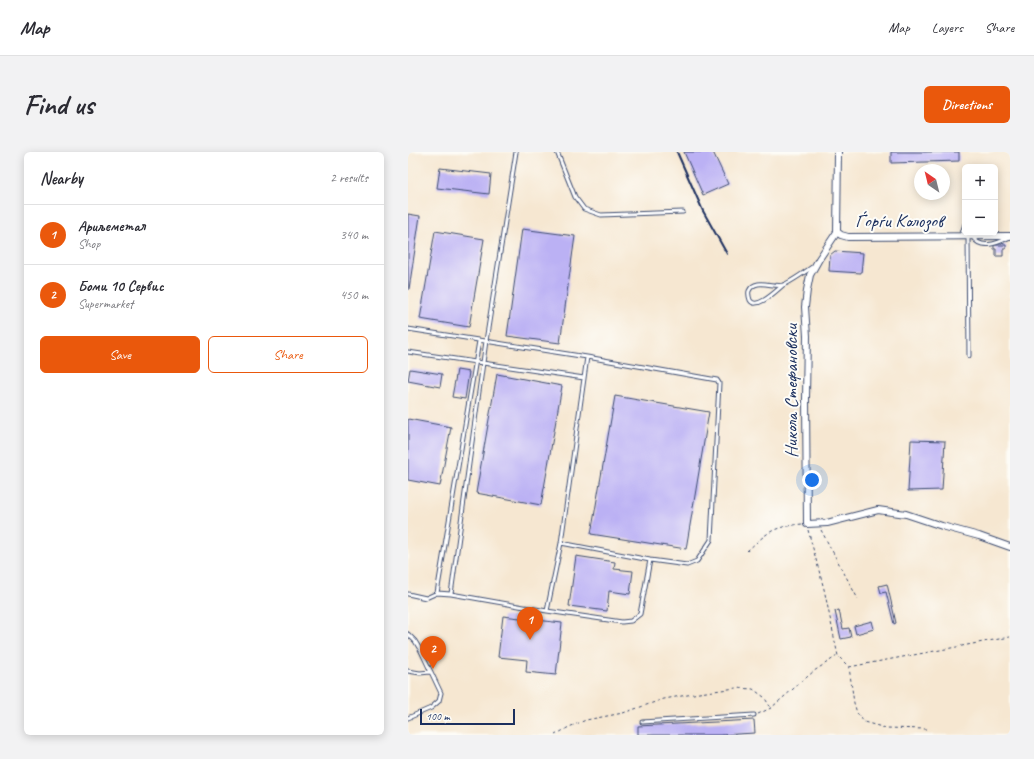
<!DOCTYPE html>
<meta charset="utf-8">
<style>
body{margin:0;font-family:Caveat,sans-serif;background:#f2f2f3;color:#2b2b33}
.controls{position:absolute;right:12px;top:12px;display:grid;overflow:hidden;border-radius:6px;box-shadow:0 2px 10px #0003}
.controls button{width:36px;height:36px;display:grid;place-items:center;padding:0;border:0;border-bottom:1px solid #e1e1e2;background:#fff;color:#2b2b33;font:20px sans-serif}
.compass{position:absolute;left:506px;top:12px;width:36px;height:36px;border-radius:50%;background:#fff;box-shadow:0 2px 10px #0003;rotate:325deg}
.scale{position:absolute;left:12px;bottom:10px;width:95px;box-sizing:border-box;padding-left:4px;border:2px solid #1b2f5e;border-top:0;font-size:11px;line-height:14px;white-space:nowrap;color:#1b2f5e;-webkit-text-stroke:3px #fdfcf7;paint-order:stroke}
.you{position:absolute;left:404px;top:328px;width:14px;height:14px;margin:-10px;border:3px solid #fff;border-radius:50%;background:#1a73e8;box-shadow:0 0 0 6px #1a73e833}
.badge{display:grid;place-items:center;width:26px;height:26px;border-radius:50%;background:#ea580c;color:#fff;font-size:13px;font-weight:700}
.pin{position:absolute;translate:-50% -33px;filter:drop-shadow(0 1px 2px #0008)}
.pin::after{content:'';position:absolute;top:21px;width:14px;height:12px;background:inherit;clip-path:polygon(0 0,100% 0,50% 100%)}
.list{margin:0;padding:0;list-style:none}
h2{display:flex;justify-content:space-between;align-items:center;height:52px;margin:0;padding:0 16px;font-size:17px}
h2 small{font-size:13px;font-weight:400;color:#7c7c81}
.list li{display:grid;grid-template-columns:26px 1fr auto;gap:12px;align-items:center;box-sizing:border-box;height:60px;padding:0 16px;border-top:1px solid #e1e1e2}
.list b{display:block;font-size:15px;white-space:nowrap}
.list p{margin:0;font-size:13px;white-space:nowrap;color:#7c7c81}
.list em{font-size:13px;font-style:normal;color:#7c7c81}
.actions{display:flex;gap:8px;padding:12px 16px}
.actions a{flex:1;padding:9px 0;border:1px solid #ea580c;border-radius:6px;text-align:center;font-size:14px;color:#ea580c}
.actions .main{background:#ea580c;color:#fff}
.map{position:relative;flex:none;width:602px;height:583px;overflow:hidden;border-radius:6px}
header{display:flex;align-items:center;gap:24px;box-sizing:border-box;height:56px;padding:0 20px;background:#fff;border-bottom:1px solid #e1e1e2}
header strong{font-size:19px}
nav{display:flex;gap:22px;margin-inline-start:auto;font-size:14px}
.intro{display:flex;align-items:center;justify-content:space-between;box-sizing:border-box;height:96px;padding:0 24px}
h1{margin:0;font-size:28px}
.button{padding:10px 18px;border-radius:6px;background:#ea580c;color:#fff;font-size:14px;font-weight:700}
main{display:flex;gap:24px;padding:0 24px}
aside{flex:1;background:#fff;border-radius:6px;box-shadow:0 2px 10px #0003}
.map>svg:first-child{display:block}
</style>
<header>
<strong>Map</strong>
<nav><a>Map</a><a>Layers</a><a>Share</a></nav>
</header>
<div class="intro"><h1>Find us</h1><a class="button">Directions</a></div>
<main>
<aside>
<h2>Nearby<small>2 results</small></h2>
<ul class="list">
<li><span class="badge">1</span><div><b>Ариљеметал</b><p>Shop</p></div><em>340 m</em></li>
<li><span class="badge">2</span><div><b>Боми 10 Сервис</b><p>Supermarket</p></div><em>450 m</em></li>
</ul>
<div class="actions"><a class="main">Save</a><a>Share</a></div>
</aside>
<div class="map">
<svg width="602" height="583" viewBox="0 0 602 583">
<rect width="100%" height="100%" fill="#fdfcf7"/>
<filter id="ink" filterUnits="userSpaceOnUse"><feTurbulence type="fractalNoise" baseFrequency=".025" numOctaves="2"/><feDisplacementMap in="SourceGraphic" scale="8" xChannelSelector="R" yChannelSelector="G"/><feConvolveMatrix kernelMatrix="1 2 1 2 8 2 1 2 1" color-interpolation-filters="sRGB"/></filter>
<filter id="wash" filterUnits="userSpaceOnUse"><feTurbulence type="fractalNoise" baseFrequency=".012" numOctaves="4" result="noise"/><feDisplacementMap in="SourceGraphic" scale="16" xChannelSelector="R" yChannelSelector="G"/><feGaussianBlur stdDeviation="0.9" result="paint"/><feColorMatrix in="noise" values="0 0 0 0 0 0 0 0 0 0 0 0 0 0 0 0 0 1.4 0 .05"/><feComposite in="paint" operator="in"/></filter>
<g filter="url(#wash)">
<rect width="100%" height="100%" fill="#f6e7d1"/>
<g id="blocks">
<path fill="#bbb1f4" d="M276 0H305L320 32 295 43Z
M483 0H551V9L483 11Z
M32 16 83 22 81 42 29 36Z
M0 62 12 64 1 137H0Z
M114 77 167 84 152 191 99 184Z
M27 79 76 87 61 175 12 167Z
M586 93H598V97H595V104H588V97H586Z
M427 99 455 101 453 121 421 119 422 103Z
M2 217 34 222 32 235 0 229Z
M49 218 61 220 57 247 44 245Z
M89 222 154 234 133 353 68 341Z
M207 244 301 260 278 397 183 382Z
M0 267 43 275 32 334 0 328Z
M503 288 537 289 534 338 500 339Z
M168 404 207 410 206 417 225 419 222 442 201 439 199 459 161 454Z
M479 432 488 471 486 472 478 440 473 441 471 434Z
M431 458 435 477 441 476 443 485 433 487 427 459Z
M95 464 154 471 148 523 118 520 119 508 90 505Z
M464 469 466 477 448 482 446 474Z
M346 568 347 581 312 583H230V574Z"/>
</g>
</g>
<g filter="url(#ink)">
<use href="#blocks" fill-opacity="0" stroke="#3c4b6f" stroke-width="1"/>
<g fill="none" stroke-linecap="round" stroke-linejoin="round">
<g stroke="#3c4b6f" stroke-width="5">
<path id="lane" d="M149 0 167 45 176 57 193 63 275 60
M553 84 557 72
M560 84 561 204
M564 84C572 98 588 92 600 86
M375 133C369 138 348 159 342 148 341 145 340 142 341 139 347 125 366 136 375 133 383 130 397 120 404 115
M0 177 179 205 153 391 139 459
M0 200 176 226
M153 391 242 408 279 413 289 409 303 388 311 231 309 228 179 205
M29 441 71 189
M0 442 18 446 29 441 43 442 78 189 108 0
M43 442 139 459 214 470 223 469 232 462 242 408
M0 482 7 489 13 499 33 541 31 549 23 556 0 566
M0 519 12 521 22 520
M234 570 346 563"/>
</g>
<g stroke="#3c4b6f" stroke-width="8">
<path id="street" d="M430 0 429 80 411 107 402 123 399 138 397 155 399 184 398 246 399 372 419 371 470 358 498 362 534 374 571 384 602 395
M429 80 433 83 440 85 602 84"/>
</g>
<path stroke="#3c4b6f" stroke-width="1" stroke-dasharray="3 3" stroke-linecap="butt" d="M400 378 416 437 430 504 441 515 446 551 449 561 456 570 463 572 478 576 518 577
M413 378 450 447
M339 399C360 380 364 375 394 372
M441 515 602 485
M350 562 363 556 406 519 429 504
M147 583 161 575 178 568 215 561 256 547 291 541 328 536 345 537 356 545 363 556"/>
<use href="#lane" stroke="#fff" stroke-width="3"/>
<use href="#street" stroke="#fff" stroke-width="6"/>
<path stroke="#1b2f5e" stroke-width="2" d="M269 0 295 59 319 102"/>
</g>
</g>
<g text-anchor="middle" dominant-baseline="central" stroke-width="4" stroke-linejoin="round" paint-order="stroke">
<g font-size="19" fill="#1b2f5e" stroke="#fdfcf7">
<text x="491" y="69">Ѓорѓи Колозов</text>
<text transform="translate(383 239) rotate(-90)">Никола Стефановски</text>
</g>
</g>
</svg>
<div class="controls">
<button>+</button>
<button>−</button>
</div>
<svg class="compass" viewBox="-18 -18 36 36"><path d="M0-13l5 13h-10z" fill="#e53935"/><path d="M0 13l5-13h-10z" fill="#7c7c81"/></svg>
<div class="scale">100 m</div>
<div class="you"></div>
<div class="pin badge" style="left:122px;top:488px">1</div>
<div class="pin badge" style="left:25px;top:517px">2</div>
</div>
</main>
